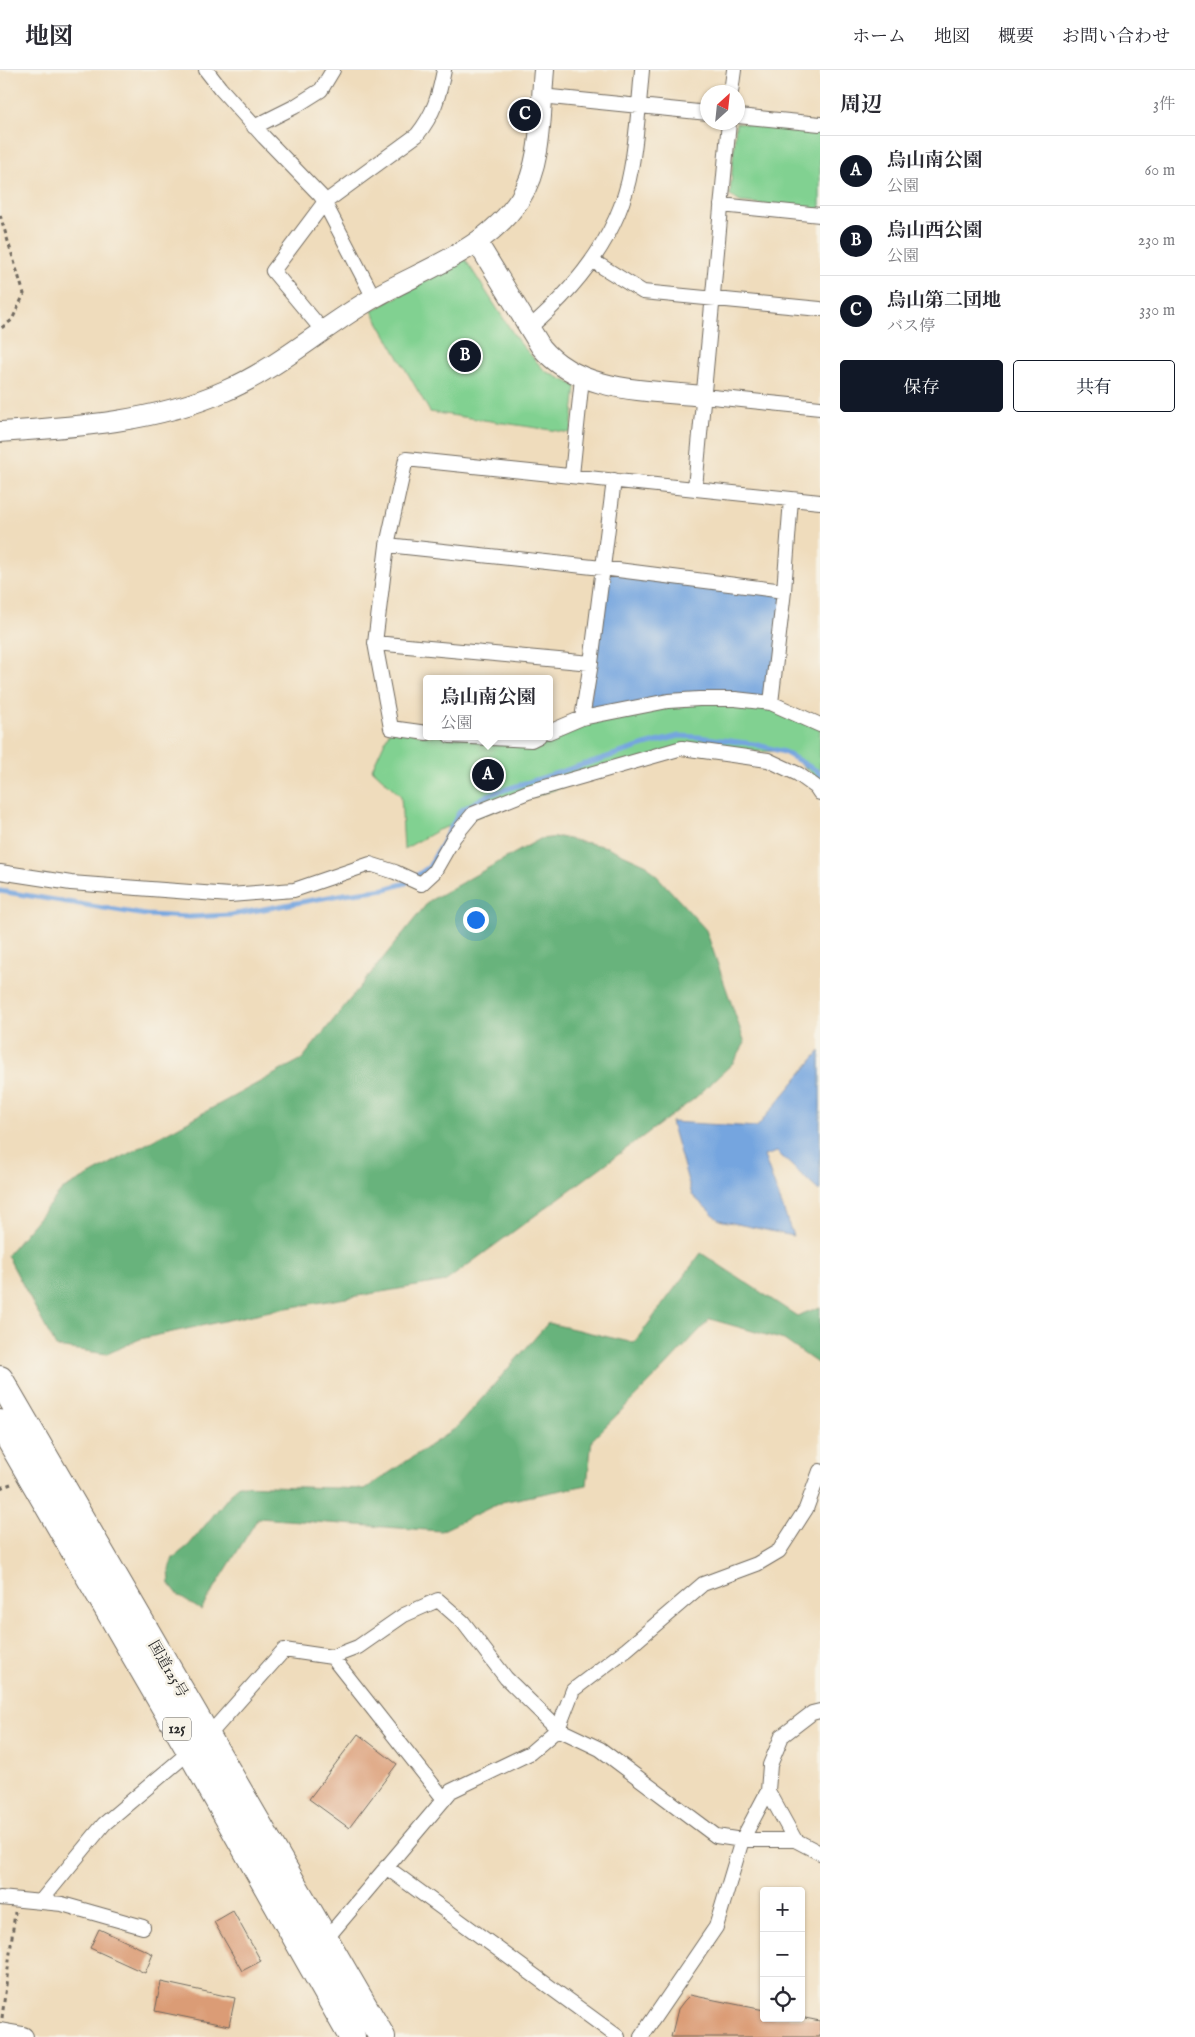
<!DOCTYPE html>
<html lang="ja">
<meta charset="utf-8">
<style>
body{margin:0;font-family:"IM FELL English","Noto Serif JP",serif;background:#f7f7f7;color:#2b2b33}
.controls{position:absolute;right:15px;bottom:15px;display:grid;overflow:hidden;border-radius:5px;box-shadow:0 1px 4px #0004}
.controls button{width:45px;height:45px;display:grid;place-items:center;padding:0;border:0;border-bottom:1px solid #e1e1e2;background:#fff;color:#2b2b33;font:25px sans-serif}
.compass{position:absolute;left:700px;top:15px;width:45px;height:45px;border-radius:50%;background:#fff;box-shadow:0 1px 4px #0004;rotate:27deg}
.you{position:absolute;left:475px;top:849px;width:18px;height:18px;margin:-12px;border:4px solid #fff;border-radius:50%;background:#1a73e8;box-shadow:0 0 0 8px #1a73e833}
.badge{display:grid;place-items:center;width:32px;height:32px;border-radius:50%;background:#111827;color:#fff;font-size:16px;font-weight:700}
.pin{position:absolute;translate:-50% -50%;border:2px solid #fff;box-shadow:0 1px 5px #0006}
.popup{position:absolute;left:423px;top:605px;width:130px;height:65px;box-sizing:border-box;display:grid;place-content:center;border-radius:5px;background:#fff;filter:drop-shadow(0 1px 4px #0005);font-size:16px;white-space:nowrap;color:#7c7c81}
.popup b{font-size:19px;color:#2b2b33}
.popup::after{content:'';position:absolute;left:50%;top:100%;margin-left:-10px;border:10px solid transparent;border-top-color:#fff}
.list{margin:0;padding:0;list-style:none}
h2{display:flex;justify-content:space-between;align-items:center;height:65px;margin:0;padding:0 20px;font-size:21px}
h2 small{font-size:16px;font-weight:400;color:#7c7c81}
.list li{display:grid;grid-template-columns:32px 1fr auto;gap:15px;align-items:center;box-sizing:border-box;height:70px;padding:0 20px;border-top:1px solid #e1e1e2}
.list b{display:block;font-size:19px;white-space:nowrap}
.list p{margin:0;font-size:16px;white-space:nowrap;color:#7c7c81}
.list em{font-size:16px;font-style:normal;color:#7c7c81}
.actions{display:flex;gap:10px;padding:15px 20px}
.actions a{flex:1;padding:11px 0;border:1px solid #111827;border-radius:5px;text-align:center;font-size:18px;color:#111827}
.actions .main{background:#111827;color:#fff}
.icon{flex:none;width:28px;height:28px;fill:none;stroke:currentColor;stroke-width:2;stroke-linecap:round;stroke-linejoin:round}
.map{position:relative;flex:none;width:820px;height:1967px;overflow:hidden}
header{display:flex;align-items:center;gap:30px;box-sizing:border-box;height:70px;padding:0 25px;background:#fff;border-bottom:1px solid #e1e1e2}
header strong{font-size:24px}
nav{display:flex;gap:28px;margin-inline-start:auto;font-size:18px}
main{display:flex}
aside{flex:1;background:#fff}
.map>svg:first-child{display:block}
</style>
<header>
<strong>地図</strong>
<nav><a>ホーム</a><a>地図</a><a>概要</a><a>お問い合わせ</a></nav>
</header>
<main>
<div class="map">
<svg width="820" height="1967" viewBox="0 0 820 1967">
<rect width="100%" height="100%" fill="#f7f3e8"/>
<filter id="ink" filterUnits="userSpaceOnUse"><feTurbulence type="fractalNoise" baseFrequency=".02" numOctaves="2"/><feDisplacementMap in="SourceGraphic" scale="10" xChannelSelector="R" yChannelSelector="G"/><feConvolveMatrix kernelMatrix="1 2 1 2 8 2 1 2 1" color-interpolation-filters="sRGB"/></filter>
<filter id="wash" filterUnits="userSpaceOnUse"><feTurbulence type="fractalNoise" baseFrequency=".0096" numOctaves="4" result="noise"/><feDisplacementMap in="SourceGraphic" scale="20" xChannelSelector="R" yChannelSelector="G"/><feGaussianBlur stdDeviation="1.12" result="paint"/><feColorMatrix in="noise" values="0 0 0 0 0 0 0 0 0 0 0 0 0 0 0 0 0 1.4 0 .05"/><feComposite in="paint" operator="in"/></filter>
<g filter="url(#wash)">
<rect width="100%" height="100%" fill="#efdcbc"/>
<path fill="#81d191" stroke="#567e5e" d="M736 53 820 60V140L740 132 730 125Z
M465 189 518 271 545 301 576 316 571 363 430 342 372 241Z
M735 629 820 655V711L786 681 658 684 438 760 404 779 401 726 372 699 391 658 427 666 531 670 582 648Z"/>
<path fill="#68b37b" stroke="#4a6f53" d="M559 767 607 777 647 795 706 860 745 973 733 993 694 1029 446 1211 275 1240 140 1269 107 1284 56 1277 7 1185 62 1120 302 989 429 831 540 769Z
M701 1183 797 1246 820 1237V1295L784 1270 710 1249 663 1299 592 1370 587 1415 502 1432 441 1461 258 1448 201 1540 180 1527 170 1514 169 1499 173 1488 189 1475 238 1415 365 1419 456 1358 548 1253 634 1273Z"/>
<path fill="#75a5df" stroke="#506885" d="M606 502 785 524 771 638 700 624 588 650Z
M820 981V1119L819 1121 777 1082 764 1086 793 1166 719 1150 692 1125 671 1052 757 1057Z"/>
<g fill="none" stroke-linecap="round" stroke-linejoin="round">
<path stroke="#75a5df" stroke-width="5" d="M0 821 146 845 190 847 231 845 345 824 385 819 406 813 429 797 460 741 488 725 645 675 679 666 699 667 754 674 784 682 817 701 820 705"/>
</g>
<g id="blocks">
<path fill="#db9c76" d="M358 1664 397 1694 349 1758 309 1729Z
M233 1841 261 1891 242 1901 214 1852Z
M99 1859 153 1884 145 1903 90 1878Z
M161 1912 235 1928 229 1956 155 1941Z
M690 1925 764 1940V1948H805L820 1951V1967H671L678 1939 684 1931Z"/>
</g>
</g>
<g filter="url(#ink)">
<use href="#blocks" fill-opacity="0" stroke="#70695e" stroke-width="1"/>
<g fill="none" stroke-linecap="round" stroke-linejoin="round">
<g stroke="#70695e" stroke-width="16">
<path id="street" d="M206 0 220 18 264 67 321 126 374 228
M731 22 734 0
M541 26 708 43
M738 46 820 54
M254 57 294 37 321 20 333 0
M721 135 820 145
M593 191 643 222 820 239
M529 258C577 217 620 163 631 99 637 67 639 33 642 0
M323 261 273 201 324 133 417 65C434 44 439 26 444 0
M703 326 820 338
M572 405 582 308
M695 418 729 52
M387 475 602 498 784 521
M375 573 591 593
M771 633 784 521 791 429
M582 648 591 593 614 410
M549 662 582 648 668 631 699 629H735L771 633 820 655
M427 663 391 658 375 573 387 475 406 389 820 432
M450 666 531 670 539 666
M0 802 71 813 230 825 294 820 370 794 395 802 421 814 434 802 454 767 473 744 528 722 682 678 768 690 798 704 816 717 820 723
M332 1587 444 1729
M768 1721 795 1770
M386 1797 618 1967
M0 1828 62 1834 143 1857
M41 1831 104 1754 207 1667 284 1580 332 1587 358 1577 404 1545 438 1530 463 1552 506 1608 558 1659 600 1679 716 1766 742 1770H795L820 1783
M326 1869 451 1721 530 1683 558 1659 573 1620 627 1579 703 1514 757 1494 779 1481 806 1439 820 1401
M641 1967 716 1857 742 1770 768 1721 770 1695 782 1666 812 1643 820 1641"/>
</g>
<g stroke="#70695e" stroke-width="22">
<path id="secondary" d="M477 172 541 277C579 323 648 320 703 326
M0 362C76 357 155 352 225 321 279 298 324 256 375 227 425 199 487 179 520 129 543 93 540 41 544 0
M0 1963 23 1967"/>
</g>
<g stroke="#70695e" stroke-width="28">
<path id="highway" d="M0 1309 382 1967
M0 1353 190 1681 352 1967"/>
</g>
<path stroke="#70695e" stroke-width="3" stroke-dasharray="4 4" stroke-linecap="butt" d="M0 145 24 224 12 250 0 259
M0 1418 11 1414
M2 1948 15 1842"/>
<use href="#street" stroke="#fff" stroke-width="14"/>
<use href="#secondary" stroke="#fff" stroke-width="20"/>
<use href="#highway" stroke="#fff" stroke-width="26"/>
</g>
</g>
<g text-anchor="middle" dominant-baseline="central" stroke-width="5" stroke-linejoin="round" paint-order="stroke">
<rect fill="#f7f3e8" stroke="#686764" stroke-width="1" x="163" y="1647.5" width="28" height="23" rx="4"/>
<g font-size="14" font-weight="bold" fill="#2b2b2b">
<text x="177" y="1659">125</text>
</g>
<g font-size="15" fill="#2b2b2b" stroke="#f7f3e8">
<text transform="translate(168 1599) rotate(60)">国道125号</text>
</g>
</g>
</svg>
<div class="controls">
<button>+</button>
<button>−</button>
<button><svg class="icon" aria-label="locate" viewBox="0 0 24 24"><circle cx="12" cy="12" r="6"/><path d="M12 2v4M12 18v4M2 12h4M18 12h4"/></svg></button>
</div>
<svg class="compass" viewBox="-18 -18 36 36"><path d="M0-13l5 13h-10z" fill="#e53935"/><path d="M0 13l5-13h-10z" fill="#7c7c81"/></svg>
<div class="you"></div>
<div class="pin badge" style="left:488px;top:705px">A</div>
<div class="popup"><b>烏山南公園</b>公園</div>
<div class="pin badge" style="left:465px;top:286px">B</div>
<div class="pin badge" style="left:525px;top:45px">C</div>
</div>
<aside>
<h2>周辺<small>3件</small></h2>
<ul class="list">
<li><span class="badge">A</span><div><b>烏山南公園</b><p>公園</p></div><em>60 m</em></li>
<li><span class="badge">B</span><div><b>烏山西公園</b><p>公園</p></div><em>230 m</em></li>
<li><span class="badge">C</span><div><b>烏山第二団地</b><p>バス停</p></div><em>330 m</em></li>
</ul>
<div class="actions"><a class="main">保存</a><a>共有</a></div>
</aside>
</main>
